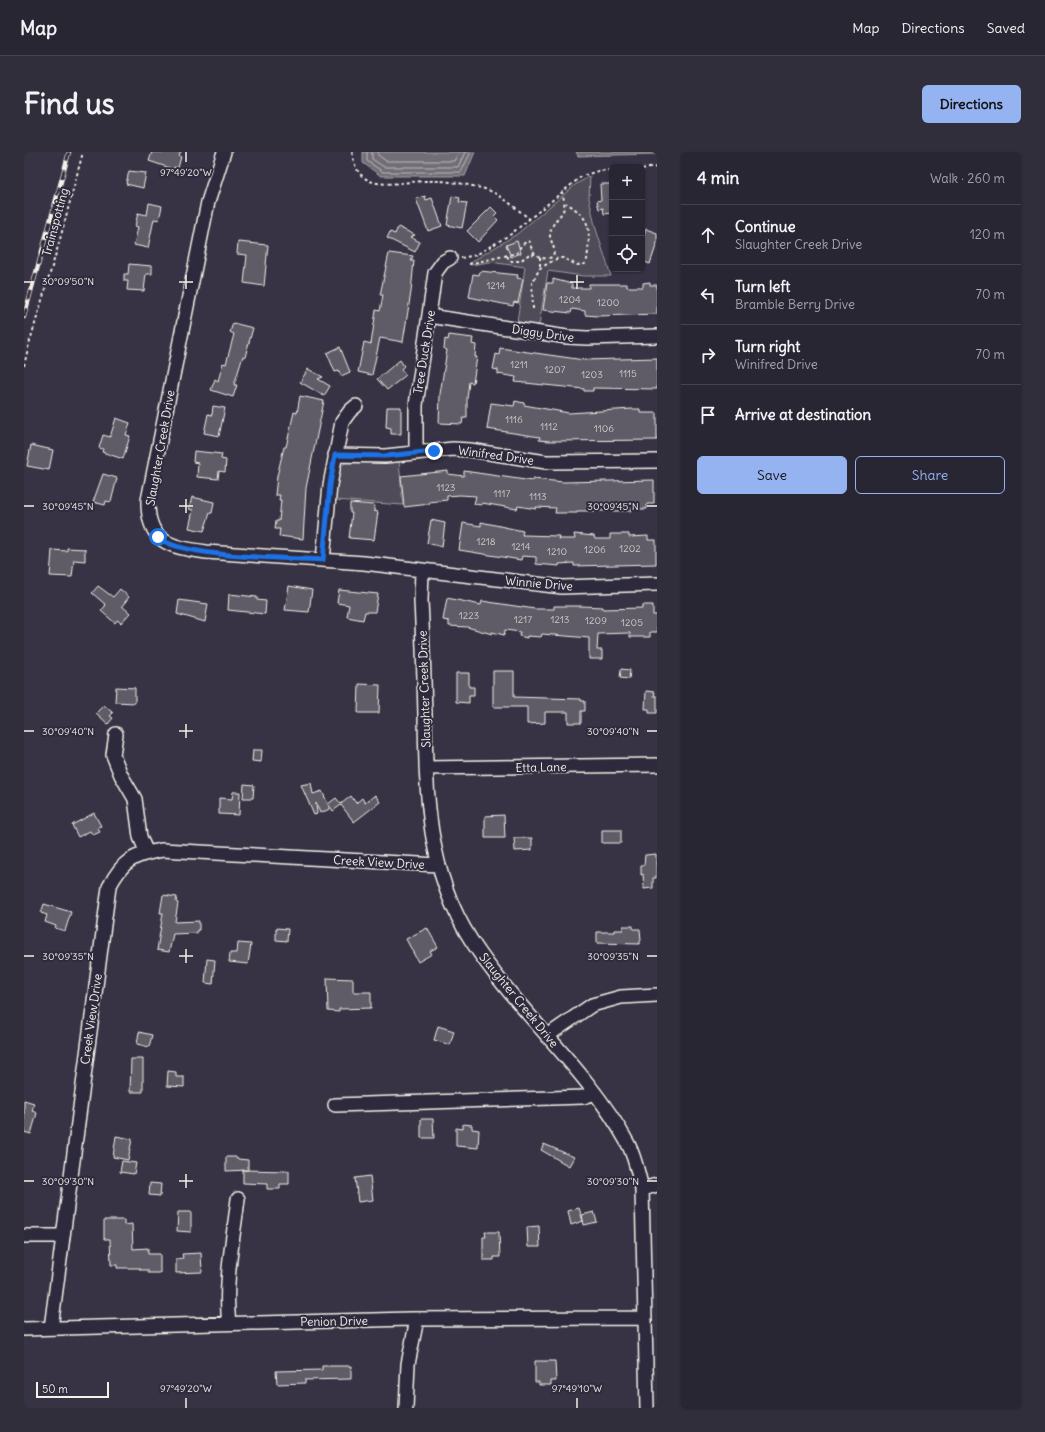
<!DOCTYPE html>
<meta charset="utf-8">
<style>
body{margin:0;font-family:Delius,sans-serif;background:#312e3b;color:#f1f3f6}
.controls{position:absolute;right:12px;top:12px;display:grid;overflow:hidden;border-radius:6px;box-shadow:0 1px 3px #0004}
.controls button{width:36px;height:36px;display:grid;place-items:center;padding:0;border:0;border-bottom:1px solid #45434e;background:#292633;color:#f1f3f6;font:20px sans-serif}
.scale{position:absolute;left:12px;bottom:10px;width:73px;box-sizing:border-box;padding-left:4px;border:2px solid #f4f1e8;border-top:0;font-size:11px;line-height:14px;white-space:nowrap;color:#f4f1e8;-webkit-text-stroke:3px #2f2a3d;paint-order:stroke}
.stop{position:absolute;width:12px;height:12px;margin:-9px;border:3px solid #1a73e8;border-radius:50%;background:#fff}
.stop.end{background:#1a73e8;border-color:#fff;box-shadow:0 1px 4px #0008}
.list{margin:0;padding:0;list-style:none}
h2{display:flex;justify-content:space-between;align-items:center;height:52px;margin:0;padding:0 16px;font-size:17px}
h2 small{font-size:13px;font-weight:400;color:#a5a5ac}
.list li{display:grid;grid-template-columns:26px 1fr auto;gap:12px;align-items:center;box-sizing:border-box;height:60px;padding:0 16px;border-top:1px solid #45434e}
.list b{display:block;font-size:15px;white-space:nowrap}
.list p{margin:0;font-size:13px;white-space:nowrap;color:#a5a5ac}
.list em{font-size:13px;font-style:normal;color:#a5a5ac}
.actions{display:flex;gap:8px;padding:12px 16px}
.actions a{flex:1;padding:9px 0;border:1px solid #95b2f1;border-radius:6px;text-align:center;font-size:14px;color:#95b2f1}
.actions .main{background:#95b2f1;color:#111}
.icon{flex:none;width:22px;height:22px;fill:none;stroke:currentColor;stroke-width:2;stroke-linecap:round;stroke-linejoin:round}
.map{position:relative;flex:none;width:633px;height:1256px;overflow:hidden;border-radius:6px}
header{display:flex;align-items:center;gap:24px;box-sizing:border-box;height:56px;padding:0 20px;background:#292633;border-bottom:1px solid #45434e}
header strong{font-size:19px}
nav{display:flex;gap:22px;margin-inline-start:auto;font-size:14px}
.intro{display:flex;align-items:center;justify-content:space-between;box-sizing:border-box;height:96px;padding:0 24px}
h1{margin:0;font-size:28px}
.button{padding:10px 18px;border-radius:6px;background:#95b2f1;color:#111;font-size:14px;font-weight:700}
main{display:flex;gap:24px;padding:0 24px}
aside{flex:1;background:#292633;border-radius:6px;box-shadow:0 1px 3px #0004}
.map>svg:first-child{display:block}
</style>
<header>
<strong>Map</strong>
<nav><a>Map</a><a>Directions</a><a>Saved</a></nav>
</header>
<div class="intro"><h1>Find us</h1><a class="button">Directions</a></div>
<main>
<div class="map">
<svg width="633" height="1256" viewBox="0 0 633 1256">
<rect width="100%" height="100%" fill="#373244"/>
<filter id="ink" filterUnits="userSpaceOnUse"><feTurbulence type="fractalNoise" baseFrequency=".025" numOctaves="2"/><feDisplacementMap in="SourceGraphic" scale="8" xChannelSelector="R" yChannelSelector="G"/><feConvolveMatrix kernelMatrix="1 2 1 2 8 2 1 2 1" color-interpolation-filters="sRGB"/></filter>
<g filter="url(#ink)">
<path fill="#504b59" stroke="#a29ea0" d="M566 24 565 46 571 74 587 124H559L524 119 515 173 493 170 501 115 466 110 446 113 447 110 493 82 551 33Z
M375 309 379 353 311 348 315 316 321 311Z"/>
<path fill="#726e77" stroke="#a6a2a4" d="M339 0H451L441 24H357L339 11Z
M552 0H633V2L554 4Z"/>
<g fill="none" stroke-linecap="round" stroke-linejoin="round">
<path stroke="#c0bdbb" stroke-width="1" d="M343 0V9L359 20H437L447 0
M348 0V7L360 15H434L441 0
M354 0V3L362 9H430L435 0"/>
</g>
<path fill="#5f5c67" stroke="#f4f1e8" d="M128 0H157L155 4 157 5 154 16 150 15 149 17 125 9Z
M105 19 122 21 119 36 102 32Z
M576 32H588V61L580 62 579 56 575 57 573 49 577 48Z
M401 44 402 48 408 46 418 74 404 79 392 47Z
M428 44 436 46 435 50 443 51 438 76 423 73Z
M125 51 138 54 135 68 130 67 124 96 110 93 114 75 111 74 114 61 123 63Z
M467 55 473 61 470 64 474 68 454 90 443 79Z
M374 75 391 83 386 85 396 90 391 100 363 86 366 80 371 82Z
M622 77 633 81V91L626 112 618 109V91Z
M493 89 497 101 487 105 482 93Z
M214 90 244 93 240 134 220 131 223 103 213 102Z
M365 101 389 104 387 109H390L387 140 379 190 356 186 348 223 334 220 340 190 347 192 352 158 356 159 359 143H356Z
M105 112 128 114V122H122L120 139 103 138 104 129H100V122H104Z
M456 119 494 123 493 126 499 127 494 151 490 150 489 154 445 145 449 122 455 123Z
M529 127 548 132V136H565V132H603V135H619V131L626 130V133H633V162L574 164 561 163V159L548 157 547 161 519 158 523 131H529Z
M209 171 229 176 221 205 219 204 210 233H213L209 245 187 238 191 227 194 229 199 211 202 212 210 182 206 180Z
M425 183 449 186 448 192 452 193 451 205H453L449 231 445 230 443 247V266H439L438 272 415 271 416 242 423 198 420 197 421 187 424 188Z
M316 195 326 220 317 224 315 219 311 220 303 201Z
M476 196 560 208 633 206V237L569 236V239H560V237L491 230 492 225 474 222V218L469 217 472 202 475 203Z
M376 208 380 214 377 217 382 223 363 238 353 227Z
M284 217 299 225 294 227 306 234 300 244 276 230Z
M276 244 300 249 282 336 279 387 255 384 256 377H251L252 369H255L257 348H255L256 343H251L253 324 260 295H262L270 260 273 261Z
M491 249 500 251V253L545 261 608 257H616V261H633V288L525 289 515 288 516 285 463 277 467 251 490 254Z
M189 254 201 256 195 284 180 281 184 262 188 263Z
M363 255H377V282H367V276L362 275Z
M92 266 106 271 102 283 106 284 99 307 78 300 79 297 75 296 79 283 86 285Z
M7 293 29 298 25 318 3 314Z
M170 299 198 302 197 307 202 308 201 320 195 319 194 327 173 325 174 311 169 310Z
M424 319V322L440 324V319L508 329 509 327 539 330 630 328V352H623V357H607V359H553V361H531L532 356 512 355V357L494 354 493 357 458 351V353L450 352 452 344 436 343 423 344V348L405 350 406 352 380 355 377 324Z
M79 322 93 326 87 350 82 349 81 353 69 350Z
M168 345 190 350 188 361H186L180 379 165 376 169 358 165 357Z
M326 351 350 353V359L354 360 350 388 325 386 328 361H326Z
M407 368 421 371 418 395 403 391Z
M457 370 499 379 498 383 535 384 534 387H551L550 382 570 384 571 387H586V382H605V385L624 384V388H632V412L550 414V411L535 412V414L512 412V405L498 404 497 408 435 398 439 371 457 374Z
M43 396 61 397V409L50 408 48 425 26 424 28 398 43 399Z
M74 434 89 445 96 437 105 445 98 454 106 461 97 471 93 468 91 471 77 459 82 453 68 441Z
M265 434 288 438 285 460 261 458Z
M315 438 354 442 351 460H341L339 468 323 465 325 453 313 451Z
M205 442 233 445V448L242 449 241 462 204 458Z
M423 446 457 453 458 449 511 457H530V454H557L579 455V457L618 456V453H629V463H633V480H626V485H606V481L574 482 573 498H578V507H565V486L518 482 517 485 503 484V486L495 484 496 480 481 478 480 483 468 480V482L443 475 425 474V469L419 468Z
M155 448 184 452 181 470 153 462Z
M597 517 606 518 605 527 596 526Z
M469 519H490V545L557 547V549H561V559H557V571H544V560H521V571L503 572V555H469Z
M432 521H445V535H450V544H445V551L432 550Z
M335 532 356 533 355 561H334Z
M92 535 111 536V551L91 550Z
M622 539 631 540 630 544H633V561H625V557H621Z
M80 553 89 561 86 564 89 566 84 572 72 561Z
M229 598H238L237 610 228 609Z
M287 631 289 642 298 639 304 652 312 646 317 652 327 644 332 651 338 646 341 651 351 643 356 650 330 670 317 653 309 659 304 652 306 657 296 661 292 651 293 662 290 663 277 633Z
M220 632 230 633 229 646H219Z
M209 640H216L215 663 195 662V646L208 647Z
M70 661 77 674 74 675 76 680 69 683 66 679 54 685 48 673Z
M480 663 481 686H461V664Z
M578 678H597V691H578Z
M490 686H508V698L491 699Z
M632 702V726H629V736L620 737 619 722 617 723V713H620L621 703Z
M139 743 153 745 152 750 154 751 151 770 175 769V778H173V781L149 782 145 800 133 798 139 761H136Z
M20 752 47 760 41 779 31 776 32 774 21 770 23 763 17 761Z
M599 774H609V777H616L617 788 615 792 573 791V780H590V778H599Z
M252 776 264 777 263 789 252 788Z
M403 776 414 795 406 799 408 802 394 810 382 787Z
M214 791 227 792 224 812 205 810 206 801H213Z
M183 807 191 808 189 832 181 831Z
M303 826 329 827V840H347V856L315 857V860L304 859Z
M414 874 430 879 426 893 410 888Z
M115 880 128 883 125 895 113 892Z
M107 907H119V940H106Z
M144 919 152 920V925H160V935L143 934Z
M0 948 10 951 8 959 13 961 7 982 0 980Z
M397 967H409L410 986H397Z
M439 972 448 973V977L455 978 454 996 432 994V976L439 977Z
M92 984 108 987 104 1008 89 1005Z
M520 992 550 1005 545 1014 517 998Z
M202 1005H213L214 1007 224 1008V1018L202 1019Z
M98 1009 112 1011 110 1022 96 1020Z
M219 1018 265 1019V1032H256V1037H243V1032L219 1031Z
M346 1024 349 1048 334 1050 331 1026Z
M126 1031 137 1032 136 1044 125 1043Z
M555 1056 559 1069 547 1073 544 1059Z
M154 1060H167V1080L153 1079Z
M570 1060 573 1070 560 1073 558 1063Z
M80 1068H100V1073L108 1072 109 1097 124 1096V1102H136V1121H124V1118H116V1116H93V1113H87L86 1087H80Z
M515 1074 516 1095H504L503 1075Z
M461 1080H475L476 1105H470V1108H459V1085H462Z
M177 1101 178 1120 152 1121V1107L159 1106 158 1102Z
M511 1209H531L532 1229H527V1233H515V1230H511Z
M298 1214H327V1227L281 1228V1231L253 1232 252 1219 298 1218Z"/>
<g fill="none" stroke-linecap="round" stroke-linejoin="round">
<g stroke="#f4f1e8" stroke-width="16">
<path id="minor" d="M200 0 184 50 124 348C123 390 145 395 182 400L340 411 398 418 397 449C399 487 400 525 401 563 402 641 403 720 447 788 493 860 562 915 603 990 611 1004 614 1021 618 1037L623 1256
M405 164 543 185 563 186 633 184
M392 301V253L411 121 419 110 426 106
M311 303 361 304 429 297 446 298 522 310 633 309
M299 408 306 333 318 270 326 259 332 254
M398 418 538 435 633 432
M92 582 89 603 97 623 111 647 116 685 123 701
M402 616 633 613
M523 884 568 853 597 845 633 843
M311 953 559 945 571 941
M618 1037 633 1033
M0 1084H39
M205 1172C200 1131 209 1088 214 1047
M27 1176 85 735C99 708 109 703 138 698L414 713
M0 1177 386 1167 621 1166
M382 1256 384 1212 393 1167"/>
</g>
<path stroke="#f4f1e8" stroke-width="2" stroke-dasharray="3 3" stroke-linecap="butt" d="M328 0C333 45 373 29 403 29 422 28 442 32 461 37 477 42 492 57 506 67
M618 17 633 15
M483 104 486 109H496L504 103 511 102
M516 105V116
M437 106 452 103 487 82 558 24 574 19 588 18
M445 112 493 101 497 94 503 89 506 90C507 101 517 110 528 105 534 96 525 90 526 81 531 60 546 66 538 40
M509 157 508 131 516 116 534 106H539L553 113 561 112C564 107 563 105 564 100 566 74 566 66 542 51
M0 214 5 192 35 91 59 0"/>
<use href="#minor" stroke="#2f2a3d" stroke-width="13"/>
<g stroke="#f4f1e8" stroke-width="4.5">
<path id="rail" d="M0 165 45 0"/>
</g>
<use href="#rail" stroke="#2f2a3d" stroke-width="3" stroke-dasharray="9" stroke-linecap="butt"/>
</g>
</g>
<g fill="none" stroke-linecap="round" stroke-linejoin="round" filter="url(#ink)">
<path stroke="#1a73e8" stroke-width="5" d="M134 385C156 406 264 406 299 408L306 333 311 303 362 304 410 299"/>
</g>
<path fill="none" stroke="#f4f1e8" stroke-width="1.5" d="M162 0V10M162 123V137M553 123V137M0 130H10M155 130H169M546 130H560M162 347V361M0 354H10M155 354H169M623 354H633M162 572V586M0 579H10M155 579H169M623 579H633M162 797V811M0 804H10M155 804H169M623 804H633M162 1022V1036M0 1029H10M155 1029H169M623 1029H633M162 1246V1256M553 1246V1256"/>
<g text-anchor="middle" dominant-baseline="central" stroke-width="4" stroke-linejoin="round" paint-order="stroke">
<g font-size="10" fill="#cfccc8">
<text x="472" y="133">1214</text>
<text x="546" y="147">1204</text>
<text x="584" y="150">1200</text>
<text x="495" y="212">1211</text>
<text x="531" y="217">1207</text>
<text x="604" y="221">1115</text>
<text x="568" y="222">1203</text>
<text x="490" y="267">1116</text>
<text x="525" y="274">1112</text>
<text x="580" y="276">1106</text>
<text x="422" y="335">1123</text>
<text x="478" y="341">1117</text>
<text x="514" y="344">1113</text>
<text x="462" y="389">1218</text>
<text x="497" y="394">1214</text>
<text x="606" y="396">1202</text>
<text x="571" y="397">1206</text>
<text x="533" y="399">1210</text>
<text x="445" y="463">1223</text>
<text x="499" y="467">1217</text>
<text x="536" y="467">1213</text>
<text x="572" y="468">1209</text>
<text x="608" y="470">1205</text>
</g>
<g font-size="12" fill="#f4f1e8" stroke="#2f2a3d">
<text transform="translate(31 70) rotate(-75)">Trainspotting</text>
<text transform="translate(519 181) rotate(8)">Diggy Drive</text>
<text transform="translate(400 200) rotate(-81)">Tree Duck Drive</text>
<text transform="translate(136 296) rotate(-80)">Slaughter Creek Drive</text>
<text transform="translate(472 303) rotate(8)">Winifred Drive</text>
<text transform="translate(515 431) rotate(5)">Winnie Drive</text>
<text transform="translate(400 537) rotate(-92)">Slaughter Creek Drive</text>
<text transform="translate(517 615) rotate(-1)">Etta Lane</text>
<text transform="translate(355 710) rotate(3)">Creek View Drive</text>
<text transform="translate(495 848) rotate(51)">Slaughter Creek Drive</text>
<text transform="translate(67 867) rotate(-82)">Creek View Drive</text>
<text transform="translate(310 1169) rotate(-1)">Penion Drive</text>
</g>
</g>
<g font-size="10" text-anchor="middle" fill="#f4f1e8" stroke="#2f2a3d" stroke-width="4" stroke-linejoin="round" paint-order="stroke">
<text x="162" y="24">97°49'20"W</text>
<text x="44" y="133">30°09'50"N</text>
<text x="44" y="358">30°09'45"N</text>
<text x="589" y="358">30°09'45"N</text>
<text x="44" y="583">30°09'40"N</text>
<text x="589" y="583">30°09'40"N</text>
<text x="44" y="808">30°09'35"N</text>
<text x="589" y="808">30°09'35"N</text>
<text x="44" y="1033">30°09'30"N</text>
<text x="589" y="1033">30°09'30"N</text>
<text x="162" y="1240">97°49'20"W</text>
<text x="553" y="1240">97°49'10"W</text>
</g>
</svg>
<div class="controls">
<button>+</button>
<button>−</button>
<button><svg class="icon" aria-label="locate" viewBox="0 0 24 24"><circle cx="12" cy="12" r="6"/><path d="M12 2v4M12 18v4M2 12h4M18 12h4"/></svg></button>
</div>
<div class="scale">50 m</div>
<div class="stop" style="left:134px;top:385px"></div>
<div class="stop end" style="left:410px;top:299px"></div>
</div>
<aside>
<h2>4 min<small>Walk · 260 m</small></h2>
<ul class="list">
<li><svg class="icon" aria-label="ahead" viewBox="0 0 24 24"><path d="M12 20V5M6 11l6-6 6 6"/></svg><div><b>Continue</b><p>Slaughter Creek Drive</p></div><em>120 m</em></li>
<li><svg class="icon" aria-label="left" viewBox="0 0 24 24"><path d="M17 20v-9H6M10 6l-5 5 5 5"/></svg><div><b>Turn left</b><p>Bramble Berry Drive</p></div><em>70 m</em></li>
<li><svg class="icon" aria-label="right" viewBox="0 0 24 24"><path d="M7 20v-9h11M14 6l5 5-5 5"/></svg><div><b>Turn right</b><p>Winifred Drive</p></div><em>70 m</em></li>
<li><svg class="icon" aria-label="arrive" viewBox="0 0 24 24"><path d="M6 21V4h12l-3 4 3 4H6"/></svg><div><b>Arrive at destination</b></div></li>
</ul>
<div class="actions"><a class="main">Save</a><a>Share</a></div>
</aside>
</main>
